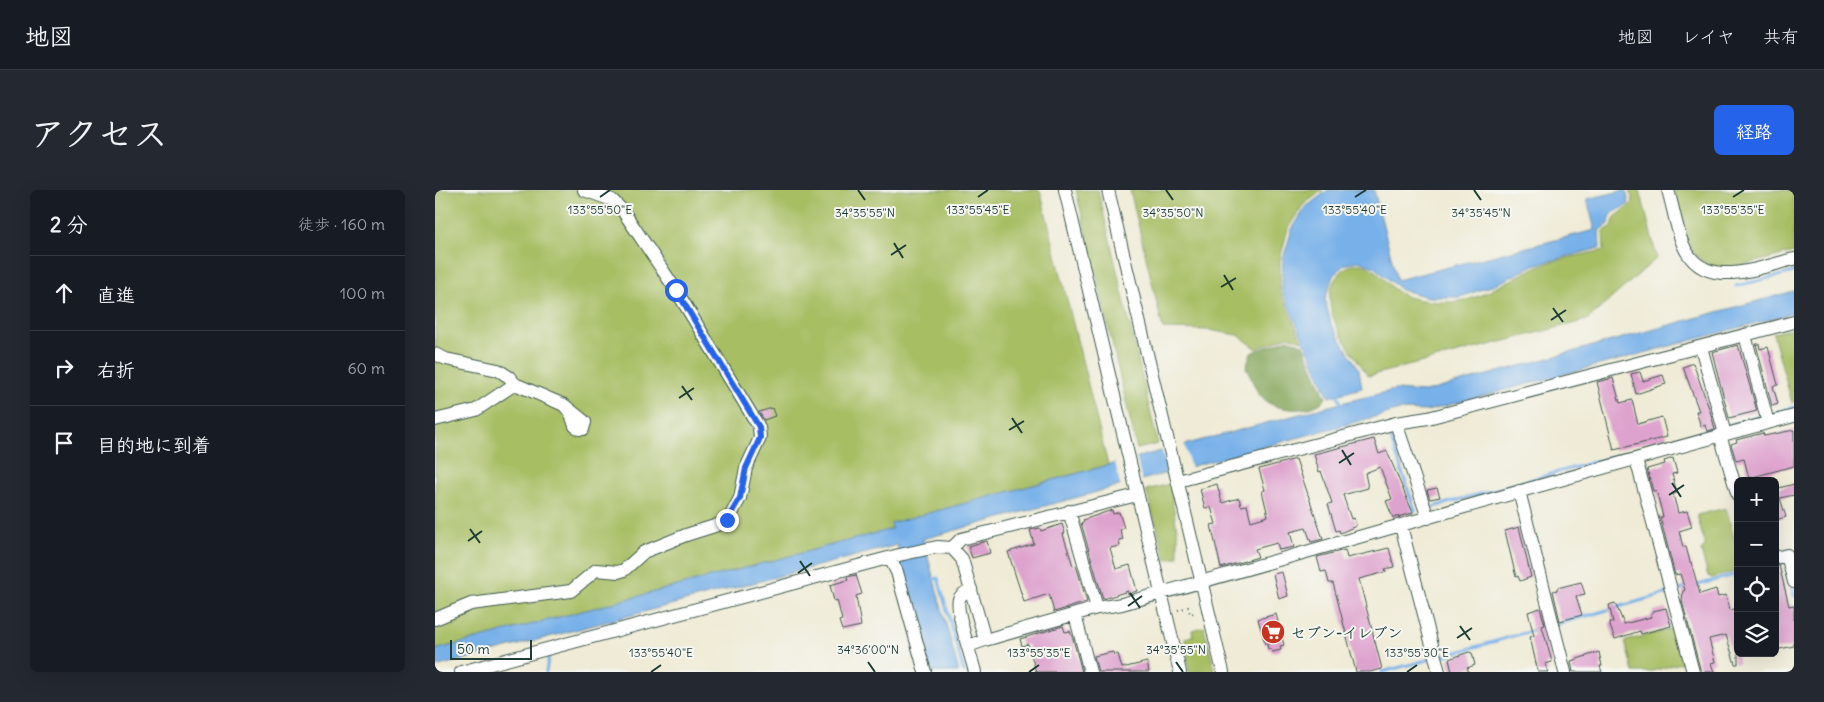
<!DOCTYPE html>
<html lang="ja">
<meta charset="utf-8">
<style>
body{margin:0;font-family:Delius,"Klee One",sans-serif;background:#242831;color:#f1f3f6}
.controls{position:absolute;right:15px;bottom:15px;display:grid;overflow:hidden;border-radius:8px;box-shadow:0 5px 20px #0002}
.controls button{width:45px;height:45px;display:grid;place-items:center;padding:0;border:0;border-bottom:1px solid #363941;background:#171b24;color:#f1f3f6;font:25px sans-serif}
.scale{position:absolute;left:15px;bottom:12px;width:82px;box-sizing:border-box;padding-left:5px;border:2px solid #1f3d34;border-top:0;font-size:14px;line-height:18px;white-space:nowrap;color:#1f3d34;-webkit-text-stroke:4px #f6f6f2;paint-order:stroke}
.stop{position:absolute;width:15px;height:15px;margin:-11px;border:4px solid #2563eb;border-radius:50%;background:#fff}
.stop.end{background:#2563eb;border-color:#fff;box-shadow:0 1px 5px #0008}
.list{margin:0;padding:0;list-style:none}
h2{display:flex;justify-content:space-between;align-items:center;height:65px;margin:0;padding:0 20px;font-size:21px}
h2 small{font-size:16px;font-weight:400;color:#9ea1a6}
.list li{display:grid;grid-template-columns:32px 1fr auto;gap:15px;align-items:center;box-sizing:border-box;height:75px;padding:0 20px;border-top:1px solid #363941}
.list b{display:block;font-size:19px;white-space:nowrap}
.list em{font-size:16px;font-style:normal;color:#9ea1a6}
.icon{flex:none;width:28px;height:28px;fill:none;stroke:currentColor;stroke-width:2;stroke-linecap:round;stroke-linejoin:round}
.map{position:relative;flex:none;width:1359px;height:482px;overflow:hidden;border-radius:8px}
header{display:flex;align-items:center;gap:30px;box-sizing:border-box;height:70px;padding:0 25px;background:#171b24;border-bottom:1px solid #363941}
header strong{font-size:24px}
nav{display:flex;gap:28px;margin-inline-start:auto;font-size:18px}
.intro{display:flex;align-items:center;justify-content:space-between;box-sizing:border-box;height:120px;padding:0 30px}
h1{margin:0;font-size:35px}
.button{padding:12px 22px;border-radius:8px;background:#2563eb;color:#fff;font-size:18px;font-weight:700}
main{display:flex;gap:30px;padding:0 30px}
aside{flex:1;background:#171b24;border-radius:8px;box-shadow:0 5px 20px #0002}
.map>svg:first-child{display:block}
</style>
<header>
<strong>地図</strong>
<nav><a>地図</a><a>レイヤ</a><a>共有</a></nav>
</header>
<div class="intro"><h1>アクセス</h1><a class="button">経路</a></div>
<main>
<aside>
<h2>2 分<small>徒歩 · 160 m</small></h2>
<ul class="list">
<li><svg class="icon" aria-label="ahead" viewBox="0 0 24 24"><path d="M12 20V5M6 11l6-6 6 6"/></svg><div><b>直進</b></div><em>100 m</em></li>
<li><svg class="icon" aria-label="right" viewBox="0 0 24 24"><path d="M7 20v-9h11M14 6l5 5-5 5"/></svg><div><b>右折</b></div><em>60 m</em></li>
<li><svg class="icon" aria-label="arrive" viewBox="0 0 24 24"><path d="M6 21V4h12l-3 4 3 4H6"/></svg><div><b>目的地に到着</b></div></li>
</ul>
</aside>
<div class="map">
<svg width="1359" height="482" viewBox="0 0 1359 482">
<rect width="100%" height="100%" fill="#f6f6f2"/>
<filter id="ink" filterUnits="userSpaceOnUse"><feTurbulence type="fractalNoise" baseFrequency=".02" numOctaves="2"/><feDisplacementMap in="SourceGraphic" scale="10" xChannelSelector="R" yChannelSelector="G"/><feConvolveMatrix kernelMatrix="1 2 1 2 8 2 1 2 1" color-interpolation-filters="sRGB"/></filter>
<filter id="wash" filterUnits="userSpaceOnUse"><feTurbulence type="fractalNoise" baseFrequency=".0096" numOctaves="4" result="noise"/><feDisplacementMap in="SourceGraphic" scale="20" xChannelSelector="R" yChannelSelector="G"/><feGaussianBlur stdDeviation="1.12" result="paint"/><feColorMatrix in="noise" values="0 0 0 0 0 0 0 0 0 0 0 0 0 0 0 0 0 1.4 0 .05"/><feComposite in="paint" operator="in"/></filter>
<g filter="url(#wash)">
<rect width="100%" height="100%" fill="#efebd6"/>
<path fill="#a7be64" stroke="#637e4c" d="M0 0H605L673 275 457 333 458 339 0 460Z
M641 0H663L723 254 702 259Z
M695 0H888L868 15 853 38 845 69V101L867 151 853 146 822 159 803 145 774 140 728 139Z
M1195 0H1205L1222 68 1152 130 933 186C916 159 877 115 904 84 909 79 915 74 923 74 940 74 953 97 966 104 980 111 1010 114 1026 111 1050 107 1077 88 1099 78 1117 70 1148 65 1169 60L1168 42 1177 36 1180 27 1198 13Z
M1239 0H1359V62L1293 79 1273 76 1259 63 1252 49Z
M1359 138V212L1357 213 1338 143Z
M735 294 743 347V367L731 370 711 300Z
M1291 318 1303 362V381L1277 388 1273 386 1266 361 1270 356 1262 325Z
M769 437 780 482H754L750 448 758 446 757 440Z
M1240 438 1249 472 1214 482H1198L1190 451Z"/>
<path fill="#85a55a" stroke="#527147" d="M853 149 868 155 891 208C880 224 840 222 827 208 820 200 816 187 811 177L816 163Z"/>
<path fill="#78b1e9" stroke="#4c778e" d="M893 0H939L962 90 1160 40 1152 9 1191 0 1194 14 1176 24 1174 34 1164 41 1165 58 1099 75 1062 94 1025 107H994L966 100 939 77 923 71 909 75 898 86 890 109 896 134 924 179 927 198 894 207 847 101 848 69 857 39 871 17Z
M1359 101V123L992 221 965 220 488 349 524 482H495L463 370V357L462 355 0 477V460L457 339 456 333 906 213 960 200 990 202Z"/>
<path fill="#efebd6" d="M749 252 756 279 733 285 726 258Z
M701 267 707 292 686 298 680 272Z"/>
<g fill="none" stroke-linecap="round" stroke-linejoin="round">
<path stroke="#78b1e9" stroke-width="3" d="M1301 96 1359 82
M903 205 907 217
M1334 224 1359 217
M1290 236 1328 225
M956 249 980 321
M998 317 1284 237
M496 390 503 388 529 482
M1356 394 1359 406
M1259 396 1303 384
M1242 401 1253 397
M1123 434 1233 403
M1005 467 1114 436
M111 482 114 464
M947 482 996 469"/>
</g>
<g id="blocks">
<path fill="#dea2ce" d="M1321 154H1324L1325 159 1333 157 1343 195 1338 196 1343 214 1337 216Z
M1303 155 1322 221 1294 228 1277 162Z
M1258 173 1275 221 1280 239 1272 241 1270 235 1266 237 1261 221H1264L1248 177Z
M1205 182 1208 191 1228 185 1231 194 1201 204 1196 184Z
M1178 188 1185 213 1197 210 1203 234 1227 227 1232 247 1179 260 1162 192Z
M337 218 340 226 329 230 324 222Z
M1359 240V276L1314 288 1309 269 1301 271 1296 254 1302 252 1301 250 1328 243 1329 246Z
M939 249 944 264 952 261 954 266 978 323 958 328 951 311 957 309 945 277 930 283 933 298 908 305 916 329 919 328 921 336 905 343 904 340 901 341 893 314 897 313 886 281 884 282 879 264Z
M1238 268 1242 283 1237 284 1242 303 1238 304 1243 323 1252 321 1257 337 1244 341 1248 357H1251L1255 372H1256L1265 404 1281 399 1283 407 1291 405 1295 420 1303 418V474H1300L1291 445 1274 449 1280 472 1276 473 1279 482H1266L1247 411 1248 401 1250 400 1245 384 1240 385 1225 327H1228L1222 303 1220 301H1218L1212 279 1230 274 1229 271Z
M861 269 888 349 876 352 871 338 855 342 859 357 844 360 842 353 820 359 823 367 786 378 776 335 781 334 776 317 770 318 765 299 782 294 787 313 804 308 806 316 812 315 816 331 833 326 827 301 830 300 824 279Z
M1359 294V305L1345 308 1351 327 1340 330V299Z
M1002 298 1005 307 995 309 992 300Z
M677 320 678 324 684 322 689 338 685 340 688 349 684 350 685 356 675 358 681 379 695 375 702 401 693 404V401L668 409 646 333 649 332 648 330Z
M627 334 630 343 628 344 638 376 641 375 652 412 619 422 614 404 589 412 573 362 599 354 595 340 605 338 606 341Z
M1084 337 1096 387 1085 391 1083 386 1081 387 1070 341Z
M552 351 555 363 537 368 533 356Z
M954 358 959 377 950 379 951 382 924 389 947 479 935 482H921L898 393H894L891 381 886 382 882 367 910 360 912 368Z
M1344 375 1354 416 1359 415V456L1340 460V376Z
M847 382 853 406 844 409 838 384Z
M421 385 427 404 421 406 426 436 407 440 404 431 407 430 402 410 399 411 395 395 413 390 412 387Z
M1146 392 1150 404 1141 406 1147 425 1125 431 1118 401 1122 400V398Z
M1180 413 1189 434 1216 427V424L1218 423V421L1231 418 1236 436 1206 444 1205 441 1180 449 1175 436V432H1178L1174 415Z
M1105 418 1110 435 1107 436 1117 472 1110 474 1113 482H1103L1095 447 1099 446 1093 422Z
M841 424 849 455 845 456 846 460 837 462 836 459H833L832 454H830L823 429Z
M628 436 630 442 635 441 638 449 647 482H601L593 454 587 456 585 449Z
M678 462 679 465 683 464 687 478 712 472 714 482H663L659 466Z
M1034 462 1037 463 1040 475 1032 478 1034 482H1017L1014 469Z
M1164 462 1167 476H1165L1167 482H1138L1136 471Z"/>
</g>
</g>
<g filter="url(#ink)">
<use href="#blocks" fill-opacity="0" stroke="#3e574c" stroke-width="1"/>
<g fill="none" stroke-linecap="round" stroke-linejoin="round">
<g stroke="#3e574c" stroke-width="14">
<path id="minor" d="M630 0 745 482
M673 0 788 482
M1233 0C1238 17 1241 36 1247 52 1266 103 1321 78 1359 69
M1310 145 1333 233
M1266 157 1290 244
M0 164 11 169 63 180 74 187 80 194 129 215 150 232 148 239H144L140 236 136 224 129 215
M0 230 41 220 80 194
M961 233 993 328
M1285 245 1303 306
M1201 269 1258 482
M743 291 961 233 993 228 1359 132
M1084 301 1130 482
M634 321 662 418
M966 336 1004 482
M517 358 526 349 702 305
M455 368 462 382 490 482
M1340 368 1352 365 1359 392
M536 399C531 402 526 404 524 409 520 420 537 469 540 482
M640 425 655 482
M0 429 36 414 136 401 161 380 183 382 189 380 209 362 251 345 289 333 295 327 305 308 311 278 325 248 324 237 241 100 188 21 177 10 149 0
M533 456 550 450 662 418 687 414C911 352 1134 285 1359 226
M26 482 464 365 502 357 517 358 527 369 550 450"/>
</g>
<path stroke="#3e574c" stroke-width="2" stroke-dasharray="1 4" stroke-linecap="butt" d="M743 420 753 417 755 424 762 422"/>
<use href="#minor" stroke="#fff" stroke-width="12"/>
</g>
</g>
<g fill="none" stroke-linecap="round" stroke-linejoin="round" filter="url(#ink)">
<path stroke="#2563eb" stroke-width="6" d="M241 100 324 237 325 248 311 278 305 308 292 330"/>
</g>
<path fill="none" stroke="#1f3d34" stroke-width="2" d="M423 0 430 10M731 0 738 10M1039 0 1046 10M165 7 175 0M543 7 553 0M920 7 931 0M1298 7 1309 0M459 53 468 68M456 65 471 55M789 85 798 100M786 97 801 88M1118 118 1128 132M1116 130 1131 120M247 196 257 210M244 208 259 198M577 228 587 243M574 240 589 231M907 260 916 275M904 273 919 263M1237 293 1246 307M1234 305 1249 295M35 339 45 353M33 351 47 341M365 371 375 386M363 383 377 373M695 403 705 418M693 416 707 406M1025 436 1035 450M1022 448 1037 438M433 472 440 482M741 472 748 482M216 482 226 475M594 482 604 475M972 482 982 475"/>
<defs>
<g id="supermarket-disc" transform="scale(1.25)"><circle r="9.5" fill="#c8321e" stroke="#f6f6f2"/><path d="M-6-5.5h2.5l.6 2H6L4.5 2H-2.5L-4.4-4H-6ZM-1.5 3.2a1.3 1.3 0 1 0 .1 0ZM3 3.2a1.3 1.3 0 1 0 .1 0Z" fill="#fff"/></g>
</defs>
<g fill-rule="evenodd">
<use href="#supermarket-disc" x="838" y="442"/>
</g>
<g text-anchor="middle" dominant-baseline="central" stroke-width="4" stroke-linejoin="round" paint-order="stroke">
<g font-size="15" font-weight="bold" fill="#1f3d34" stroke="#f6f6f2" text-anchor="start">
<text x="856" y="442">セブン-イレブン</text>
</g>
</g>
<g font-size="12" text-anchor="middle" fill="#1f3d34" stroke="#f6f6f2" stroke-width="4" stroke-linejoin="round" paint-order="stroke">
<text x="165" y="24">133°55'50"E</text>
<text x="543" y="24">133°55'45"E</text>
<text x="920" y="24">133°55'40"E</text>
<text x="1298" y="24">133°55'35"E</text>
<text x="430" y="27">34°35'55"N</text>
<text x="738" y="27">34°35'50"N</text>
<text x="1046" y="27">34°35'45"N</text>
<text x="433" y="464">34°36'00"N</text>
<text x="741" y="464">34°35'55"N</text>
<text x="226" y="467">133°55'40"E</text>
<text x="604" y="467">133°55'35"E</text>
<text x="982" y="467">133°55'30"E</text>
</g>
</svg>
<div class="controls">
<button>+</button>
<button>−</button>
<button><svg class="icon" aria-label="locate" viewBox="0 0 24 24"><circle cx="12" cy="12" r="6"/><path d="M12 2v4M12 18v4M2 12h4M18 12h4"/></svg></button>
<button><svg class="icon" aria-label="layers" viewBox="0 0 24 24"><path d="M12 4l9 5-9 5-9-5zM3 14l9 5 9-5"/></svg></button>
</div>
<div class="scale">50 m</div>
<div class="stop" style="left:241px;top:100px"></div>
<div class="stop end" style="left:292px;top:330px"></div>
</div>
</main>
